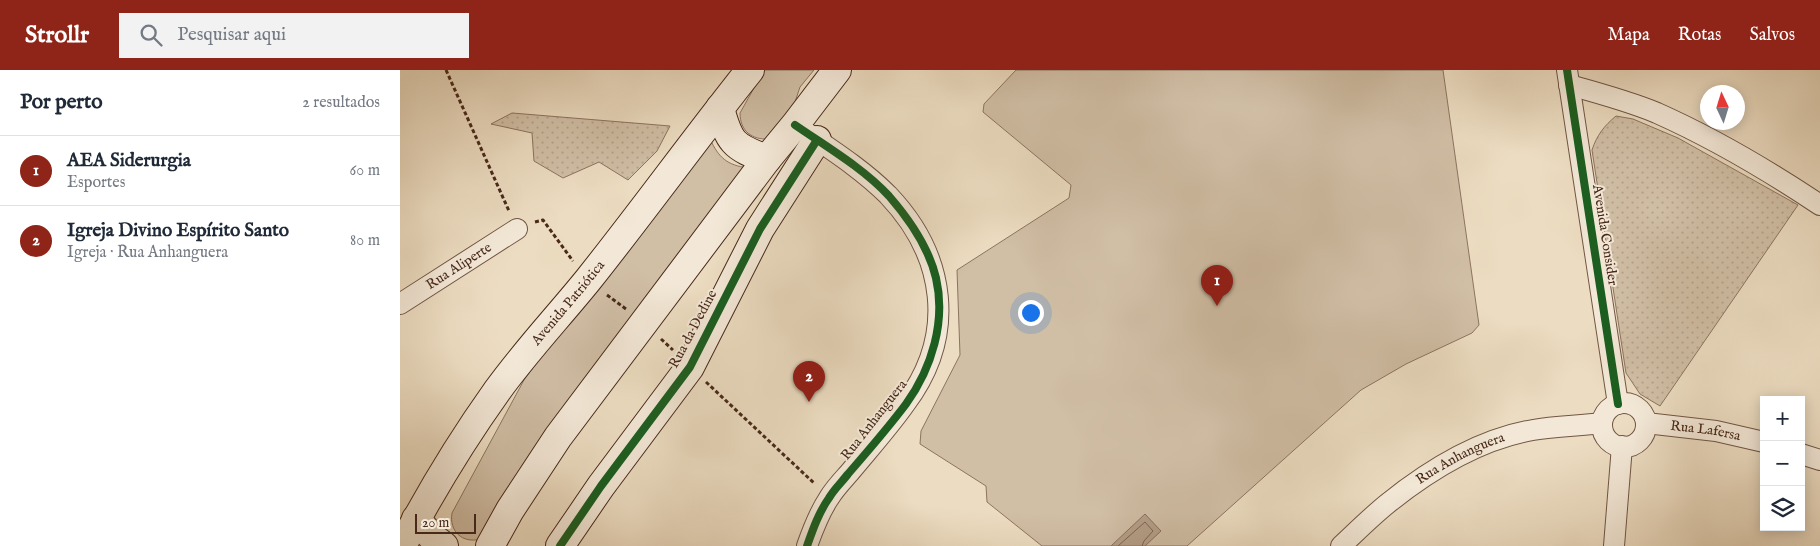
<!DOCTYPE html>
<html lang="pt">
<meta charset="utf-8">
<style>
body{margin:0;font-family:"IM FELL English",serif;background:#f2f2f3;color:#1f2937}
.controls{position:absolute;right:15px;bottom:15px;display:grid;overflow:hidden;border-radius:0px;box-shadow:0 2px 12px #0003}
.controls button{width:45px;height:45px;display:grid;place-items:center;padding:0;border:0;border-bottom:1px solid #e0e1e3;background:#fff;color:#1f2937;font:25px sans-serif}
.compass{position:absolute;left:1300px;top:15px;width:45px;height:45px;border-radius:50%;background:#fff;box-shadow:0 2px 12px #0003;rotate:356deg}
.scale{position:absolute;left:15px;bottom:12px;width:61px;box-sizing:border-box;padding-left:5px;border:2px solid #48291a;border-top:0;font-size:14px;line-height:18px;white-space:nowrap;color:#48291a;-webkit-text-stroke:4px #f3e8d7;paint-order:stroke}
.you{position:absolute;left:630px;top:242px;width:18px;height:18px;margin:-12px;border:4px solid #fff;border-radius:50%;background:#1a73e8;box-shadow:0 0 0 8px #1a73e833}
.badge{display:grid;place-items:center;width:32px;height:32px;border-radius:50%;background:#8f2418;color:#fff;font-size:16px;font-weight:700}
.pin{position:absolute;translate:-50% -41px;filter:drop-shadow(0 1px 2px #0008)}
.pin::after{content:'';position:absolute;top:26px;width:18px;height:15px;background:inherit;clip-path:polygon(0 0,100% 0,50% 100%)}
.list{margin:0;padding:0;list-style:none}
h2{display:flex;justify-content:space-between;align-items:center;height:65px;margin:0;padding:0 20px;font-size:21px}
h2 small{font-size:16px;font-weight:400;color:#747a83}
.list li{display:grid;grid-template-columns:32px 1fr auto;gap:15px;align-items:center;box-sizing:border-box;height:70px;padding:0 20px;border-top:1px solid #e0e1e3}
.list b{display:block;font-size:19px;white-space:nowrap}
.list p{margin:0;font-size:16px;white-space:nowrap;color:#747a83}
.list em{font-size:16px;font-style:normal;color:#747a83}
.icon{flex:none;width:28px;height:28px;fill:none;stroke:currentColor;stroke-width:2;stroke-linecap:round;stroke-linejoin:round}
.map{position:relative;flex:none;width:1420px;height:476px;overflow:hidden}
header{display:flex;align-items:center;gap:30px;box-sizing:border-box;height:70px;padding:0 25px;background:#8f2418;color:#fff}
header strong{font-size:24px}
nav{display:flex;gap:28px;margin-inline-start:auto;font-size:18px}
.search{width:350px;height:45px;background:#f2f2f3;display:flex;align-items:center;gap:12px;box-sizing:border-box;padding:0 18px;border-radius:0px;color:#747a83;font-size:19px}
main{display:flex}
aside{flex:1;background:#fff}
.map>svg:first-child{display:block}
</style>
<header>
<strong>Strollr</strong>
<div class="search"><svg class="icon" aria-label="search" viewBox="0 0 24 24"><circle cx="10" cy="10" r="6"/><path d="M15 15l6 6"/></svg>Pesquisar aqui</div>
<nav><a>Mapa</a><a>Rotas</a><a>Salvos</a></nav>
</header>
<main>
<aside>
<h2>Por perto<small>2 resultados</small></h2>
<ul class="list">
<li><span class="badge">1</span><div><b>AEA Siderurgia</b><p>Esportes</p></div><em>60 m</em></li>
<li><span class="badge">2</span><div><b>Igreja Divino Espírito Santo</b><p>Igreja · Rua Anhanguera</p></div><em>80 m</em></li>
</ul>
</aside>
<div class="map">
<svg width="1420" height="476" viewBox="0 0 1420 476">
<defs>
<pattern id="park-dots" width="8" height="8" patternUnits="userSpaceOnUse" patternTransform="scale(1.25)"><rect width="8" height="8" fill="#d0bea5"/><path d="M2 2h.1M6 6h.1" fill="none" stroke="#b4a38d" stroke-width="1.8" stroke-linecap="round"/></pattern>
</defs>
<rect width="100%" height="100%" fill="#ecdcc1"/>
<filter id="stains"><feTurbulence type="fractalNoise" baseFrequency=".004" numOctaves="4"/><feColorMatrix values="0 0 0 0 .2 0 0 0 0 .09 0 0 0 0 .02 0 0 0 .5 -.17"/></filter>
<radialGradient id="worn" r=".72"><stop offset=".6" stop-color="#630" stop-opacity="0"/><stop offset="1" stop-color="#630" stop-opacity=".3"/></radialGradient>
<path fill="#d0bea5" stroke="#8c7460" d="M364 0H414L400 17 393 38 369 69C352 70 340 61 340 43Z
M616 0H1043L1079 255 1072 263 1006 294 961 320 787 476H642L587 432 586 416 520 374 521 361 560 285 557 200 669 128 671 115 583 42 584 34Z
M310 69C319 88 327 95 348 98L81 469C62 474 49 461 52 443L124 310 198 210Z"/>
<path fill="url(#park-dots)" stroke="#8c7460" d="M112 43 270 56 257 81 228 110 199 92 163 108 134 91 132 63 91 54Z
M1216 46 1233 49 1278 68 1398 135 1260 336 1240 324 1226 303 1192 80C1197 65 1204 56 1216 46Z"/>
<path fill="#b49f88" stroke="#89705c" d="M745 444 761 461 745 476H711Z"/>
<g fill="none" stroke-linecap="round" stroke-linejoin="round">
<path stroke="#7e6451" stroke-width="1" d="M718 476 745 452 753 461 744 471 742 476"/>
<g stroke="#715644" stroke-width="22">
<g id="street">
<path d="M1167 0 1218 334"/>
<path d="M1169 15C1198 23 1228 31 1257 43 1313 68 1369 101 1420 135"/>
<path id="s1" d="M0 234 117 159"/>
<circle cx="1224" cy="355" r="22"/>
<path id="s2" d="M1246 353 1316 361 1364 372"/>
<path d="M1401 384 1420 390"/>
<path d="M407 476C413 459 419 443 429 428 435 418 443 410 450 402 469 379 488 358 505 334 557 265 546 186 488 125 464 101 435 82 407 63"/>
<path id="s3" d="M941 476C956 462 971 447 987 434 1028 401 1080 369 1133 360 1156 356 1179 356 1202 353"/>
<path d="M1214 476 1222 376"/>
</g>
</g>
<g stroke="#48291a" stroke-width="30">
<g id="secondary">
<path d="M320 38C329 72 333 77 367 89"/>
<path d="M16 449 32 467 44 476"/>
<path id="s4" d="M2 476C30 423 62 370 97 321 125 282 158 247 188 210 243 141 295 69 350 0"/>
<path d="M90 476 110 440 158 367 367 89 395 55 437 0"/>
<path d="M160 476 201 416 290 297 360 159 417 70"/>
</g>
</g>
<path stroke="#48291a" stroke-width="3" stroke-dasharray="4 2.5" stroke-linecap="butt" d="M46 0 109 141
M135 152 143 150 173 191
M207 225 226 239
M261 269 273 280
M306 312 415 414"/>
<use href="#street" stroke="#f3e8d7" stroke-width="20"/>
<use href="#secondary" stroke="#f3e8d7" stroke-width="28"/>
<g stroke="#f3e8d7" stroke-width="11">
<path id="cycleway" d="M1167 0 1218 334
M395 55C427 77 463 98 489 126 509 149 529 178 536 208 546 251 532 298 506 334 488 358 468 381 448 404 442 412 434 419 429 428 419 442 413 459 407 476
M160 476 201 416 290 297 360 159 417 70"/>
</g>
<use href="#cycleway" stroke="#1b5e20" stroke-width="8"/>
</g>
<g text-anchor="middle" dominant-baseline="central" stroke-width="4" stroke-linejoin="round" paint-order="stroke">
<g font-size="14" fill="#48291a" stroke="#f3e8d7">
<text transform="translate(1205 165) rotate(81)">Avenida Consider</text>
<text stroke="none"><textPath href="#s1" startOffset="70">Rua Aliperte</textPath></text>
<text stroke="none"><textPath href="#s4" startOffset="295">Avenida Patriótica</textPath></text>
<text transform="translate(293 259) rotate(-62)">Rua da Dedine</text>
<text transform="translate(474 350) rotate(-52)">Rua Anhanguera</text>
<text stroke="none"><textPath href="#s2" startOffset="60">Rua Lafersa</textPath></text>
<text stroke="none"><textPath href="#s3" startOffset="149">Rua Anhanguera</textPath></text>
</g>
</g>
<rect width="100%" height="100%" filter="url(#stains)"/>
<rect width="100%" height="100%" fill="url(#worn)"/>
</svg>
<div class="controls">
<button>+</button>
<button>−</button>
<button><svg class="icon" aria-label="layers" viewBox="0 0 24 24"><path d="M12 4l9 5-9 5-9-5zM3 14l9 5 9-5"/></svg></button>
</div>
<svg class="compass" viewBox="-18 -18 36 36"><path d="M0-13l5 13h-10z" fill="#e53935"/><path d="M0 13l5-13h-10z" fill="#747a83"/></svg>
<div class="scale">20 m</div>
<div class="you"></div>
<div class="pin badge" style="left:817px;top:236px">1</div>
<div class="pin badge" style="left:409px;top:332px">2</div>
</div>
</main>
